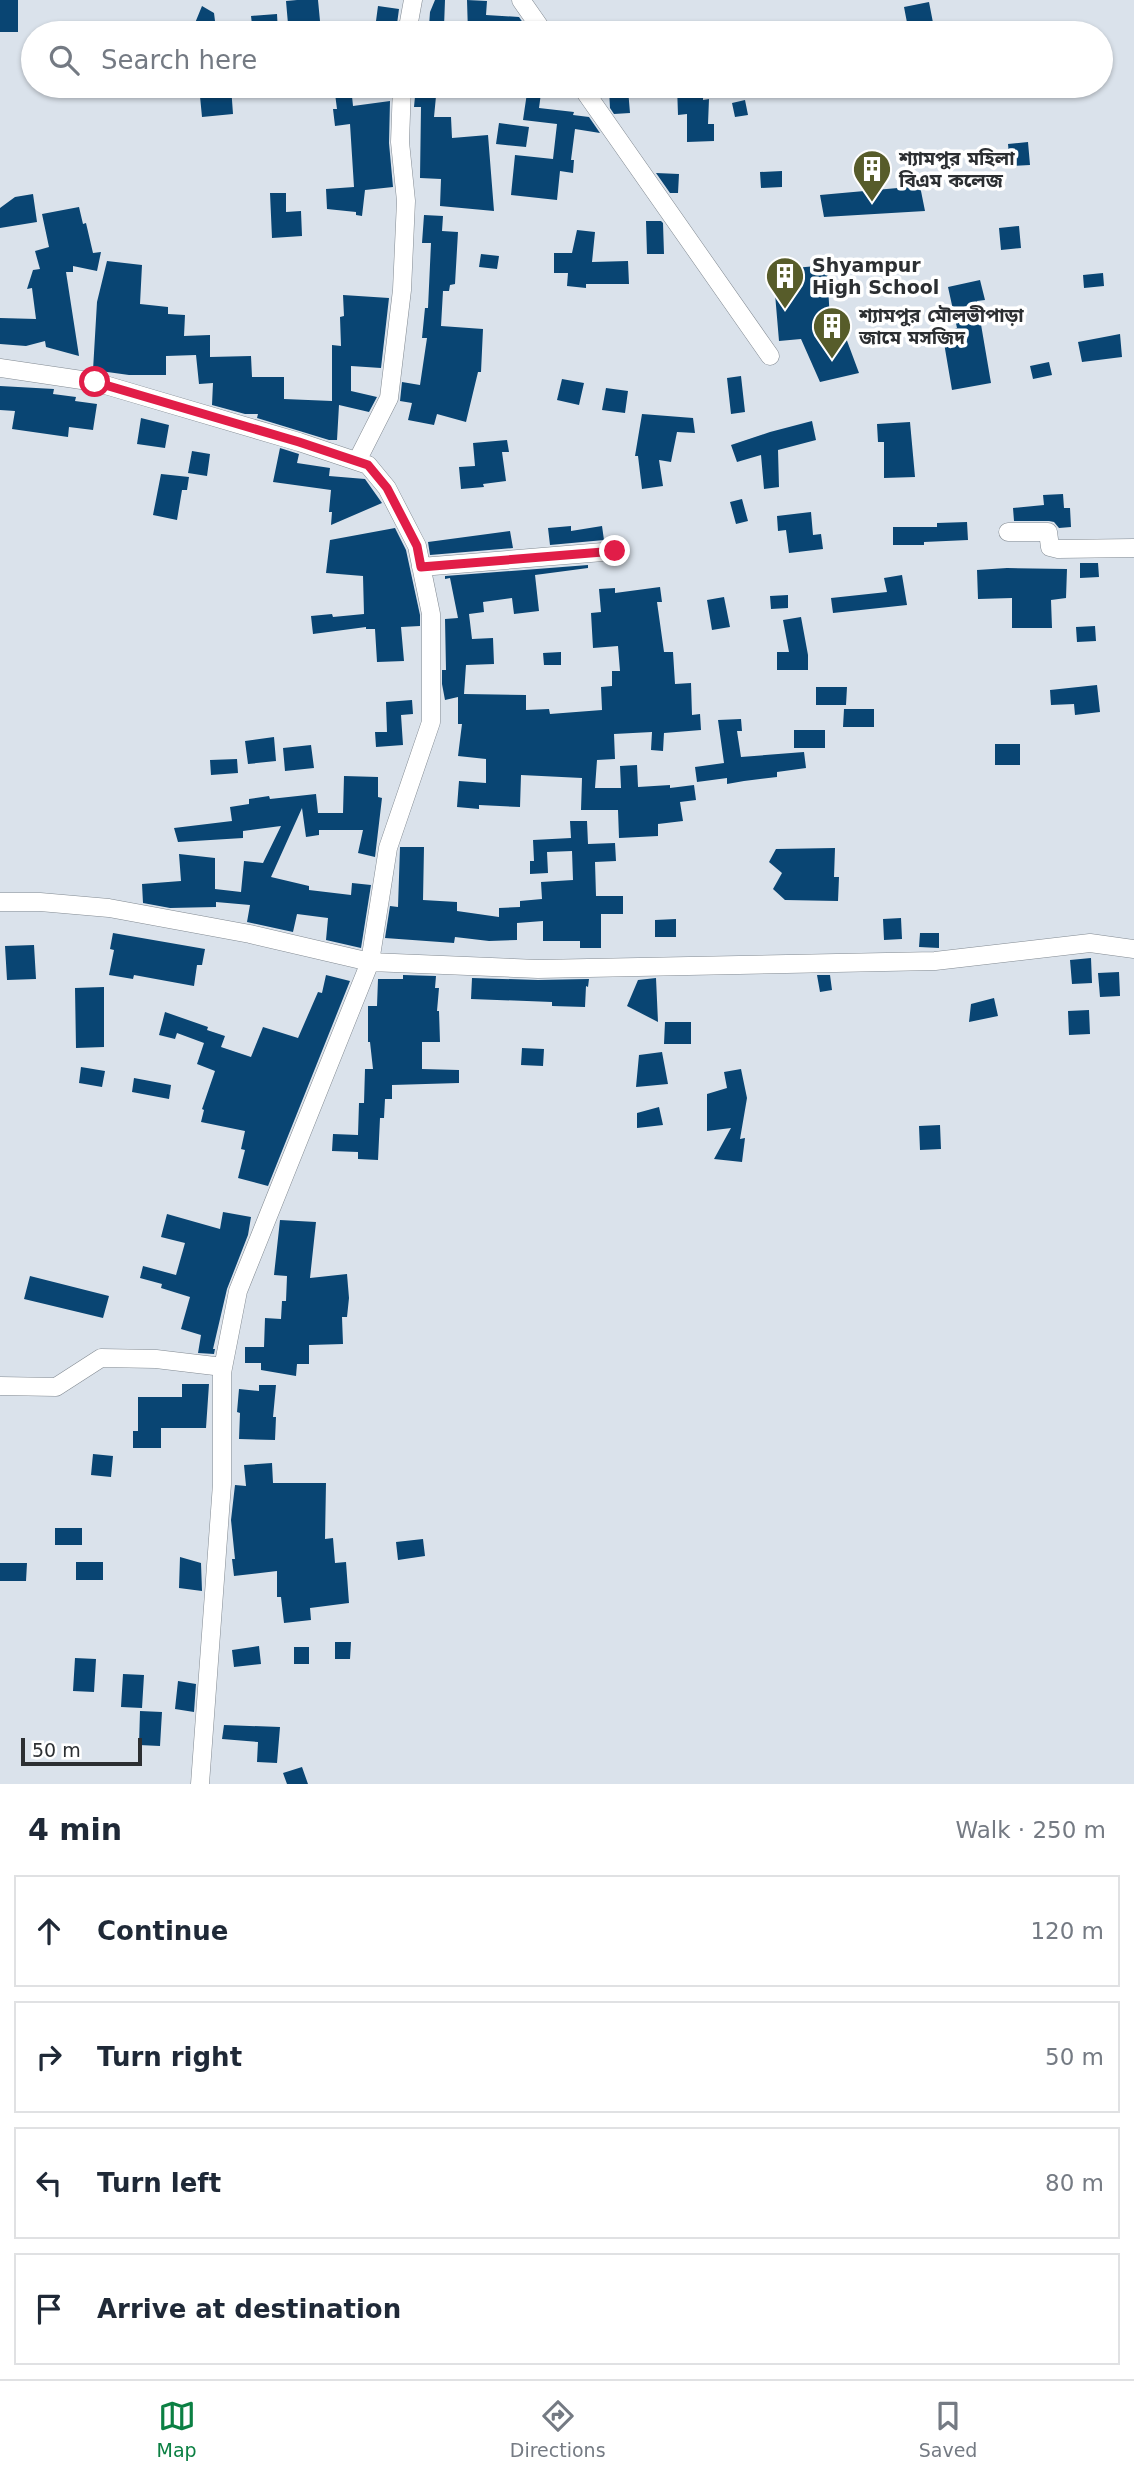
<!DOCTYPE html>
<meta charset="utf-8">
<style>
body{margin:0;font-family:"DejaVu Sans","Noto Sans Bengali",sans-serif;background:#f2f2f3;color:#1f2937}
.scale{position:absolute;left:21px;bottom:18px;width:121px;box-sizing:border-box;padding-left:7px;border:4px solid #2c2f32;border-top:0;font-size:19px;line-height:24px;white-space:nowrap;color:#2c2f32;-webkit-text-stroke:5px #fff;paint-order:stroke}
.stop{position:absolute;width:21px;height:21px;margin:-16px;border:5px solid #e11d48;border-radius:50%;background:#fff}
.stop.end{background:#e11d48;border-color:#fff;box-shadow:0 2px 7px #0008}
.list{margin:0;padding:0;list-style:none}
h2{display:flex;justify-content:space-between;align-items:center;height:91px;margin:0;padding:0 28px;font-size:30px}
h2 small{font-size:23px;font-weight:400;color:#747a83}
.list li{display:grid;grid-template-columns:46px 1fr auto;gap:21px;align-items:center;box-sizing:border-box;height:112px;margin:0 14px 14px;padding:0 14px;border:2px solid #e0e1e3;border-radius:0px}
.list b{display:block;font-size:26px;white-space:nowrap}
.list em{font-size:23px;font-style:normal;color:#747a83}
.icon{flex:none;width:38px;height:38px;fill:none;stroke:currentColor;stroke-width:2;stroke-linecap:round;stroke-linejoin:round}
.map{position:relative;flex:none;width:1134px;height:1784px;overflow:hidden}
.search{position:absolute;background:#fff;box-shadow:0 2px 5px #0004;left:21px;right:21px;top:21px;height:77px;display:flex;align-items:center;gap:18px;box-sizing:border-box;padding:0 24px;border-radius:38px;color:#747a83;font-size:26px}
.sheet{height:595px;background:#fff}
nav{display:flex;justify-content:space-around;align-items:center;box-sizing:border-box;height:98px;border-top:2px solid #e0e1e3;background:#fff;font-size:19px;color:#747a83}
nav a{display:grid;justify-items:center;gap:4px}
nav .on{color:#0b8043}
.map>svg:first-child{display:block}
</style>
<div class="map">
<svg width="1134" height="1784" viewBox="0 0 1134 1784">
<rect width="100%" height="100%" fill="#dae2eb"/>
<path fill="#094573" d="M0 0H18V32H0Z
M297 0H318L320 21 288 24 286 1Z
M435 0H445L444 27 429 26 430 12Z
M467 0 487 1 486 15 519 17 530 33H468Z
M929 2 935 33H909L904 7Z
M202 6 214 13 216 29 193 28Z
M378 6 399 9 397 24 376 21Z
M277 14 278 33H253L251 16Z
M199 86H231L233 114 202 117Z
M334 86H351L353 106 390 101 389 143 393 187 365 190 362 216 356 215V212L327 209 326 189 354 187 350 124 335 126 333 109H337Z
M416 86H437L434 117H451L452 138 488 135 494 211 440 206 441 179 420 178 421 107H414Z
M528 86H542L539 108 574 112 573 115 589 117 600 133 575 129 571 160H574L573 173 560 171 557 200 511 195 515 155 553 159 557 124 523 120Z
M677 86H703V100L709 99 708 124H714V141L687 142V114L678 115Z
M628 89 630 113 614 114 610 108 609 90Z
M745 100 748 115 735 117 732 103Z
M499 123 529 127 526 147 496 144Z
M1028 142 1030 165 1010 166 1008 144Z
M782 171V187L761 188 760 172Z
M656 173 679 174 678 193H670Z
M920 186 925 211 824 217 820 195Z
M270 193H286V212L301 211 302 236 272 238Z
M33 194 37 222 0 228V208L15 197Z
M79 207 83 224 86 223 93 253 101 252 97 271 73 266V272H66L79 356 46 347 45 341 26 346 0 344V318L36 319 32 288 27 289 33 270 40 269 35 251 49 247 42 214Z
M424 215 443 216 442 231 458 232 455 284 450 285 449 291H443L441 326 483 329 481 372H478L466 422 437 414 434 425 408 420 412 403 400 401 402 382 420 385 427 338H422L425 308H428L431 243H422Z
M646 221H661L663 223 664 254H647Z
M1019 226 1021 248 1001 250 999 228Z
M577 230 595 232 592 262 628 261 629 284H586V288L567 286 568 273H554V253H572Z
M481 254 499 256 497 269 479 267Z
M107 261 142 265 140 304 168 307V314L185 315 184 336 210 335V357L251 356 252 377H284V399L332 401V345L341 346 340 317 344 316 343 295 389 298 381 368 351 366V391L377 397 369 412 339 405 337 440H329L257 418 258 414H245L212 405 213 383 199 384 196 355 166 356V375H129L93 370 97 302Z
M827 265 831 342 846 338 859 373 820 382 801 339 779 341 773 270Z
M1103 273 1104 286 1084 288 1083 275Z
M980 280 985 300 977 301 991 383 952 390 942 331 957 328 948 287Z
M1120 334 1122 357 1082 362 1078 342Z
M1049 362 1052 375 1033 379 1030 366Z
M741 376 745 412 731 414 727 378Z
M562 379 584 383 579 405 557 400Z
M0 386 54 389 53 394 76 397 75 401 97 404 93 430 69 427 68 437 12 429 15 411 0 410Z
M606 388 628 391 625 413 602 410Z
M642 414 693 418 695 433 677 432 671 462 659 460 663 486 642 489 638 456H635Z
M141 418 169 425 165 448 137 444Z
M812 421 816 440 778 450 779 487 764 489 761 455 737 462 731 445 770 432Z
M910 422 915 477 884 478V442H878L877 424Z
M507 440 509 452H502L506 481 483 484 484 487 461 489 459 467 475 466 473 443Z
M280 448 299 454 297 463 330 468 329 476 365 479 382 503 331 525 332 512H329L331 490 273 482Z
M192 451 210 454 207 476 188 473Z
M161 474 189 477 187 490H182L177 520 153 515Z
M1063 494 1064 508H1070L1071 527 1059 528 1054 522 1049 521H1014L1013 508 1044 505 1043 495Z
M742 499 748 521 736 524 730 502Z
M811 512 813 535 821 534 823 549 789 553 786 530 778 531 777 516Z
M967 522 968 540 924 542V545H893V527H937V523Z
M571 526V531L602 526 604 540 550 545 548 528Z
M395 528 406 550 420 615V626L401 627 404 661 377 662 375 629H366V627L313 634 311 616 332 614 333 617 364 614 363 576 326 573 330 540Z
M510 531 513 548 430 555 428 542Z
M1080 563H1098L1099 577 1080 578Z
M588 565V568L535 575 539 611 514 614 512 598 483 602 484 612 469 614 472 639 493 638 494 664 466 665 464 694 526 695V710L549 709 550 714 602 710 601 687 612 686V671H620L618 646 593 648 591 613 601 612 599 589 615 588V593L660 587 662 602H657L664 652H673L675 684 691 683 692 715 700 714 701 730 664 733 663 751 651 750 652 732 614 734 615 759 597 760 595 788H621L620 766 637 765 638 787 670 785V788L694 785 696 800 680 802 683 821 658 824V836L619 838 618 810H581L582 778 521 775 520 807 479 805V809L457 807 459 781 486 783V759L458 756 462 724H458V697L445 700 442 684V670H446L445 619 458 618 450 578 445 579V576Z
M1007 568 1067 569 1066 598 1051 600 1052 628H1012V598L978 599 977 570Z
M902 575 907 605 833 613 831 598 887 592 884 578Z
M788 595V608L771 609 770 596Z
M724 597 730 627 712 630 707 600Z
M801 617 808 655V670H777V652H789L783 620Z
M1095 626 1096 641 1077 642 1076 627Z
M561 652V665H544L543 653Z
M1097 685 1100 712 1075 715 1074 704 1051 705 1050 690Z
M816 687H847L846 705H816Z
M412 700 413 714 401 715 403 745 376 747 375 732H387L386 702Z
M844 709H874V727H843Z
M741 719 742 731H737L741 757 804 752 806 768 777 772V777L744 781 727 784V778L697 782 695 767 724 763 718 720Z
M794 730H825V748H794Z
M274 737 276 761 248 764 245 741Z
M995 744H1020V765H995Z
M311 745 314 768 285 771 283 748Z
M237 759 238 773 211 775 210 760Z
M344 776 378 777V797L382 798 375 857 358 853 363 830H319V835L306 837 302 808 271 877 309 886V890L351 895 352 883 371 885 361 948 326 940 328 918 297 914 293 932 247 922 250 905 216 902V907L170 908 143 903 142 884 181 881 179 854 215 858V889L241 892 244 861 263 863 281 826 243 831V838L178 842 174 828 232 821 230 807 249 804V799L269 796 270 799 316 794 318 813H343Z
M570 821H587L588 844 615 843 616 861 595 862 596 896H623V914H601V948H580V941H543V921L517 923V940L489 941 455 937 454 943 385 938 390 906 398 907 400 847H424L423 900 457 902V911L499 917V908L520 907V901L542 899 541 882 573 880 572 851 547 852 548 873 530 874V861H534L533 840 571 838Z
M835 848 834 877H839L838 901 785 900 773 889 782 873 769 862 776 849Z
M901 918 902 939 884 940 883 919Z
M676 919V937H655V920Z
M113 933 205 949 202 965H197L194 986 134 975 133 979 109 975 114 950 110 949Z
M920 933H939V948L919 947Z
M34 945 36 979 7 980 5 946Z
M1091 958 1092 983 1072 984 1070 960Z
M1119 972 1120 996 1100 997 1098 973Z
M326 975 350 981 268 1186 238 1178 245 1150 241 1149 245 1131 201 1122 204 1110 202 1109 215 1071 197 1064 204 1043 177 1033 175 1039 159 1035 165 1012 208 1027 207 1030 225 1036 221 1047 251 1057 263 1027 298 1038 318 992 322 993Z
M403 975 436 976 435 988H439L437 1011H439L440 1042H422V1069L459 1070V1083L392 1085V1099H385L384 1118H380L378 1160 358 1159V1152L332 1151 333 1134 358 1135 359 1103H364L365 1069H373L370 1042H368V1006H377L378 979H403Z
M817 975H830L832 990 820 992Z
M472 978 538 980 589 979 588 987 586 986 585 1007 552 1006V1002L471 999Z
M656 978 658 1022 627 1006 638 980Z
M104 987V1047L76 1048 75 988Z
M994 998 998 1016 969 1022 971 1004Z
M1089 1010 1090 1034 1069 1035 1068 1011Z
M665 1022H691V1044H664Z
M522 1048 544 1049 543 1066 521 1065Z
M662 1052 668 1084 636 1087 639 1055Z
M81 1067 105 1071 102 1087 79 1083Z
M741 1069 747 1098 740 1139 745 1138 742 1162 714 1159 731 1128 707 1131V1094L727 1088 724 1072Z
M134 1078 171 1085 169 1099 132 1092Z
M659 1107 663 1125 637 1128V1113Z
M940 1125 941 1149 920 1150 919 1126Z
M223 1212 251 1217 248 1235 227 1289 213 1349H215L214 1354 198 1353 201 1335 181 1329 190 1297 161 1288 162 1284 140 1278 143 1266 176 1275 185 1243 161 1237 167 1214 220 1229Z
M280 1220 316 1222 310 1278 347 1274 349 1298 347 1317H342L343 1344 309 1345V1364H297L296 1376 261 1370V1363H245V1347H264L265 1318 281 1319 282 1301H286L287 1276 274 1275Z
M30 1276 109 1296 103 1318 24 1299Z
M182 1384H209L206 1428H161V1448H133V1431H138V1397H182Z
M259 1385H276L273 1417H276L275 1440 239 1439 240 1413 237 1412 239 1389 259 1391Z
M93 1454 113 1456 111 1477 91 1475Z
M272 1463 273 1483H326L325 1539 333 1538 335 1563 346 1562 349 1603 310 1608 311 1620 284 1623 281 1597H277V1571L234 1576 232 1559H235L231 1520 235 1485 246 1486 244 1465Z
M55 1528H82V1545H55Z
M423 1539 425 1556 398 1560 396 1542Z
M180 1557 201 1563 202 1591 179 1588Z
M76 1562H103V1580H76Z
M0 1563H27L26 1581H0Z
M335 1642H351L350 1659H335Z
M259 1646 261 1664 234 1667 232 1650Z
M294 1647H309V1664H294Z
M75 1658 96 1659 94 1692 73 1691Z
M123 1674 144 1675 142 1708 121 1707Z
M178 1681 196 1684 194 1712 175 1709Z
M140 1711 162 1712 160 1746 139 1745Z
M224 1725 280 1727 277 1763 257 1762 258 1742 222 1739Z
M302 1767 308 1784H287L283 1773Z"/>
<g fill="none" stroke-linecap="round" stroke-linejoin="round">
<g stroke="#828a92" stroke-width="19">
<path id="minor" d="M521 0 544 33
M407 33 413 0
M581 86 770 356
M0 368 95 382 299 442 368 465 387 488 417 546 431 614V722L388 848 370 962 238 1291 222 1373V1484L200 1784
M357 461 389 398 402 290 406 201 400 142 402 86
M1008 532H1048L1050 547 1058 549 1134 548
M421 567 615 551
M0 902H40L109 908 250 934 370 962 538 969 935 961 1090 943 1134 949
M0 1386 56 1387 101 1358 156 1359 223 1367"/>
</g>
<use href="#minor" stroke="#fff" stroke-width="18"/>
</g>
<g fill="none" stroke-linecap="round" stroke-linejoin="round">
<path stroke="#e11d48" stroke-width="9" d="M95 382 299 442 368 465 387 488 417 546 421 567 615 551"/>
</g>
<defs>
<g id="building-pin" transform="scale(2.0125)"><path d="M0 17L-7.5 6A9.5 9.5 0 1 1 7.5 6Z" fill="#575c2a" stroke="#fff"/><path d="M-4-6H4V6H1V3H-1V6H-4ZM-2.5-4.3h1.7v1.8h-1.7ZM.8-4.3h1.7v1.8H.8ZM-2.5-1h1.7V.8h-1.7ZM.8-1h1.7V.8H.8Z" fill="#fff"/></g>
</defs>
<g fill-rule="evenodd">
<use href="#building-pin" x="872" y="169"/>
<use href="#building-pin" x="785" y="276"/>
<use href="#building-pin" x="832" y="326"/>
</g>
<g text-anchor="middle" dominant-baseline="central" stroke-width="7" stroke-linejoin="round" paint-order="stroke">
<g font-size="19" font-weight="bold" fill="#2c2f32" stroke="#fff" text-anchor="start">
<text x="899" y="158">শ্যামপুর মহিলা<tspan x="899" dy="22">বিএম কলেজ</tspan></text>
<text x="812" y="265">Shyampur<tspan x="812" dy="22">High School</tspan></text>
<text x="859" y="315">শ্যামপুর মৌলভীপাড়া<tspan x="859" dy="22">জামে মসজিদ</tspan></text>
</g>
</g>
</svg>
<div class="scale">50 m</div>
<div class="stop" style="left:95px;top:382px"></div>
<div class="stop end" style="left:615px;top:551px"></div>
<div class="search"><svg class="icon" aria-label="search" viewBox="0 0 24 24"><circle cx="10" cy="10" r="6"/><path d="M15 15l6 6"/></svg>Search here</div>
</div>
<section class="sheet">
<h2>4 min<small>Walk · 250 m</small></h2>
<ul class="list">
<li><svg class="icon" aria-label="ahead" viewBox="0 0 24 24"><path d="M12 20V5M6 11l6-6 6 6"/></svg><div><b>Continue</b></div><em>120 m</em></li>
<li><svg class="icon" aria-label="right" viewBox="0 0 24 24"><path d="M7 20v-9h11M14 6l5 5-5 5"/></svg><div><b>Turn right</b></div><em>50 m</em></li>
<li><svg class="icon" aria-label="left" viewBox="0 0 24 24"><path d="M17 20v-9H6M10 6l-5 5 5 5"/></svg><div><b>Turn left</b></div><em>80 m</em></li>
<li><svg class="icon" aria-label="arrive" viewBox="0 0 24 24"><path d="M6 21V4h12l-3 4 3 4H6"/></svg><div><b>Arrive at destination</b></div></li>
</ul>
</section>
<nav>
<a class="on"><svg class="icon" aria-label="map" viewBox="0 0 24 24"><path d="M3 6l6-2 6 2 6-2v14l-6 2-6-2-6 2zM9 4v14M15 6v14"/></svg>Map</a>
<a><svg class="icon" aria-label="directions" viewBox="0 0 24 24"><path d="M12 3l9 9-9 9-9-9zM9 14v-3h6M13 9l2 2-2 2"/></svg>Directions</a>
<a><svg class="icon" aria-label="saved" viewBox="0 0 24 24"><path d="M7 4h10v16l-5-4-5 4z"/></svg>Saved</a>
</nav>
